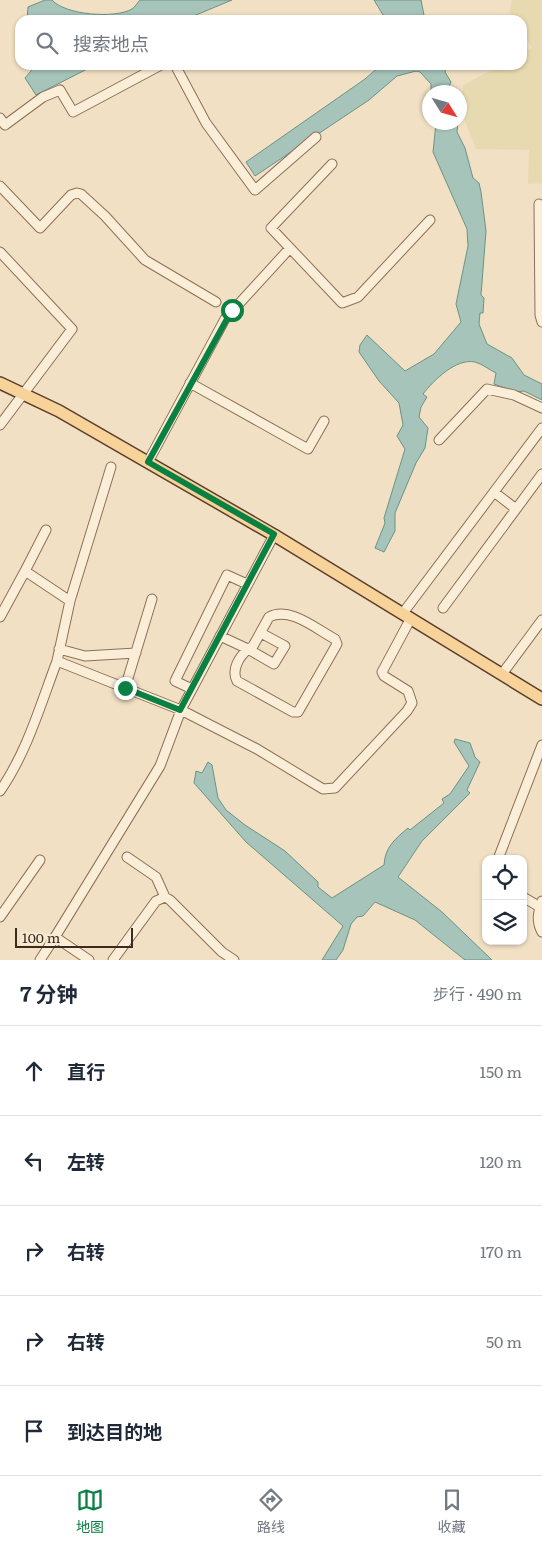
<!DOCTYPE html>
<html lang="zh">
<meta charset="utf-8">
<style>
body{margin:0;font-family:Literata,"Noto Sans SC",serif;background:#f2f2f3;color:#1f2937}
.controls{position:absolute;right:15px;bottom:15px;display:grid;overflow:hidden;border-radius:10px;box-shadow:0 1px 4px #0004}
.controls button{width:45px;height:45px;display:grid;place-items:center;padding:0;border:0;border-bottom:1px solid #e0e1e3;background:#fff;color:#1f2937;font:25px sans-serif}
.compass{position:absolute;left:422px;top:85px;width:45px;height:45px;border-radius:50%;background:#fff;box-shadow:0 1px 4px #0004;rotate:127deg}
.scale{position:absolute;left:15px;bottom:12px;width:118px;box-sizing:border-box;padding-left:5px;border:2px solid #3c2a1e;border-top:0;font-size:14px;line-height:18px;white-space:nowrap;color:#3c2a1e;-webkit-text-stroke:4px #f8ebd4;paint-order:stroke}
.stop{position:absolute;width:15px;height:15px;margin:-11px;border:4px solid #0b8043;border-radius:50%;background:#fff}
.stop.end{background:#0b8043;border-color:#fff;box-shadow:0 1px 5px #0008}
.list{margin:0;padding:0;list-style:none}
h2{display:flex;justify-content:space-between;align-items:center;height:65px;margin:0;padding:0 20px;font-size:21px}
h2 small{font-size:16px;font-weight:400;color:#747a83}
.list li{display:grid;grid-template-columns:32px 1fr auto;gap:15px;align-items:center;box-sizing:border-box;height:90px;padding:0 20px;border-top:1px solid #e0e1e3}
.list b{display:block;font-size:19px;white-space:nowrap}
.list em{font-size:16px;font-style:normal;color:#747a83}
.icon{flex:none;width:28px;height:28px;fill:none;stroke:currentColor;stroke-width:2;stroke-linecap:round;stroke-linejoin:round}
.map{position:relative;flex:none;width:542px;height:960px;overflow:hidden}
.search{position:absolute;background:#fff;box-shadow:0 1px 4px #0004;left:15px;right:15px;top:15px;height:55px;display:flex;align-items:center;gap:12px;box-sizing:border-box;padding:0 18px;border-radius:15px;color:#747a83;font-size:19px}
.sheet{height:515px;background:#fff}
nav{display:flex;justify-content:space-around;align-items:center;box-sizing:border-box;height:70px;border-top:1px solid #e0e1e3;background:#fff;font-size:14px;color:#747a83}
nav a{display:grid;justify-items:center;gap:2px}
nav .on{color:#0b8043}
.map>svg:first-child{display:block}
</style>
<div class="map">
<svg width="542" height="960" viewBox="0 0 542 960">
<rect width="100%" height="100%" fill="#f1e0c3"/>
<path fill="#e8dab0" d="M512 0H542V183L528 184 529 150 476 149 461 111 463 85 501 65H522V54L532 48 522 32V20H514L509 12Z"/>
<path fill="#a6c4b9" stroke="#6b9386" d="M45 0H52C65 15 115 19 132 9 135 7 138 2 140 0H232L184 20H27L28 7Z
M374 0H421L425 20H386Z
M36 65H95L36 95 25 78Z
M381 65H447L445 72 451 82 448 89 443 91 444 92H431V84L420 72 416 71 397 76 369 100 255 176 246 162 365 79Z
M436 123H458L457 132 465 148 473 178 479 183 481 192 486 231 481 295 484 298 483 313H480L479 324 487 344 512 358 524 375 542 384V400L524 391 516 392 494 384 496 373C490 370 482 364 475 362 456 358 434 380 423 394L427 397 421 407 419 417 428 428 425 448 416 463 395 513V531L384 552 375 548 385 523 384 518 405 449 397 436 403 425 399 403 379 381 359 352 360 345 367 335 405 371 434 354 461 322 456 304 468 246 467 229 433 152Z
M455 739 470 743 475 757 480 762 467 790 470 793 422 841 398 877 442 912 492 960H465L415 920 375 902 363 916 357 917 351 924 343 950 336 960H322L343 926 246 842 194 783 196 771 202 773 208 762 212 765 218 798 226 810 245 825 285 851 318 882V887L332 898 384 865C385 847 395 839 408 828L410 830 444 803 442 799 450 794 469 766 454 742Z"/>
<g fill="none" stroke-linecap="round" stroke-linejoin="round">
<g stroke="#8d7058" stroke-width="11">
<path id="minor" d="M175 65 206 123 255 190 316 137
M0 118 5 125 43 97 60 90 73 112 161 65
M0 186 40 228 71 195 77 193 81 194 105 216 145 260 216 302
M539 204 540 315 542 322
M290 248 271 228 332 164
M0 252 72 329 0 425
M190 383 308 449 324 421
M439 440 487 389 514 395 542 408
M148 462 225 319 290 248 342 303 358 297 430 220
M494 492 516 509
M25 571 46 530
M443 608 542 474
M403 613 542 428
M0 617 25 571 70 601
M220 636 248 649 253 646 269 617C290 606 316 629 335 639L337 644 298 712H293L237 681C231 670 239 657 248 649L274 664 285 646 261 633
M59 649 85 656 136 653
M57 661 70 601 111 467
M502 674 542 620
M125 688 152 599
M192 689 175 681 227 575 247 584
M0 791C27 752 40 706 57 661L181 710 257 749 323 789 335 788 407 711 412 703 408 691 384 676 382 672 411 618
M127 857 156 877 165 897
M498 859 542 745
M523 897 540 907
M542 901C538 913 536 921 542 932
M0 917 40 860
M40 960 55 937
M89 960 55 937 160 766 181 710 274 535
M113 960 156 901 165 897 170 900 222 952 234 960"/>
</g>
<g stroke="#5b3e2d" stroke-width="14">
<path id="major" d="M0 383 59 411 274 535 542 699"/>
</g>
<use href="#minor" stroke="#fbeed8" stroke-width="9"/>
<use href="#major" stroke="#f7d299" stroke-width="11"/>
</g>
<g fill="none" stroke-linecap="round" stroke-linejoin="round">
<path stroke="#0b8043" stroke-width="6" d="M125 688 180 710 274 534 148 462 232 310"/>
</g>
</svg>
<div class="controls">
<button><svg class="icon" aria-label="locate" viewBox="0 0 24 24"><circle cx="12" cy="12" r="6"/><path d="M12 2v4M12 18v4M2 12h4M18 12h4"/></svg></button>
<button><svg class="icon" aria-label="layers" viewBox="0 0 24 24"><path d="M12 4l9 5-9 5-9-5zM3 14l9 5 9-5"/></svg></button>
</div>
<svg class="compass" viewBox="-18 -18 36 36"><path d="M0-13l5 13h-10z" fill="#e53935"/><path d="M0 13l5-13h-10z" fill="#747a83"/></svg>
<div class="scale">100 m</div>
<div class="stop" style="left:232px;top:310px"></div>
<div class="stop end" style="left:125px;top:688px"></div>
<div class="search"><svg class="icon" aria-label="search" viewBox="0 0 24 24"><circle cx="10" cy="10" r="6"/><path d="M15 15l6 6"/></svg>搜索地点</div>
</div>
<section class="sheet">
<h2>7 分钟<small>步行 · 490 m</small></h2>
<ul class="list">
<li><svg class="icon" aria-label="ahead" viewBox="0 0 24 24"><path d="M12 20V5M6 11l6-6 6 6"/></svg><div><b>直行</b></div><em>150 m</em></li>
<li><svg class="icon" aria-label="left" viewBox="0 0 24 24"><path d="M17 20v-9H6M10 6l-5 5 5 5"/></svg><div><b>左转</b></div><em>120 m</em></li>
<li><svg class="icon" aria-label="right" viewBox="0 0 24 24"><path d="M7 20v-9h11M14 6l5 5-5 5"/></svg><div><b>右转</b></div><em>170 m</em></li>
<li><svg class="icon" aria-label="right" viewBox="0 0 24 24"><path d="M7 20v-9h11M14 6l5 5-5 5"/></svg><div><b>右转</b></div><em>50 m</em></li>
<li><svg class="icon" aria-label="arrive" viewBox="0 0 24 24"><path d="M6 21V4h12l-3 4 3 4H6"/></svg><div><b>到达目的地</b></div></li>
</ul>
</section>
<nav>
<a class="on"><svg class="icon" aria-label="map" viewBox="0 0 24 24"><path d="M3 6l6-2 6 2 6-2v14l-6 2-6-2-6 2zM9 4v14M15 6v14"/></svg>地图</a>
<a><svg class="icon" aria-label="directions" viewBox="0 0 24 24"><path d="M12 3l9 9-9 9-9-9zM9 14v-3h6M13 9l2 2-2 2"/></svg>路线</a>
<a><svg class="icon" aria-label="saved" viewBox="0 0 24 24"><path d="M7 4h10v16l-5-4-5 4z"/></svg>收藏</a>
</nav>
